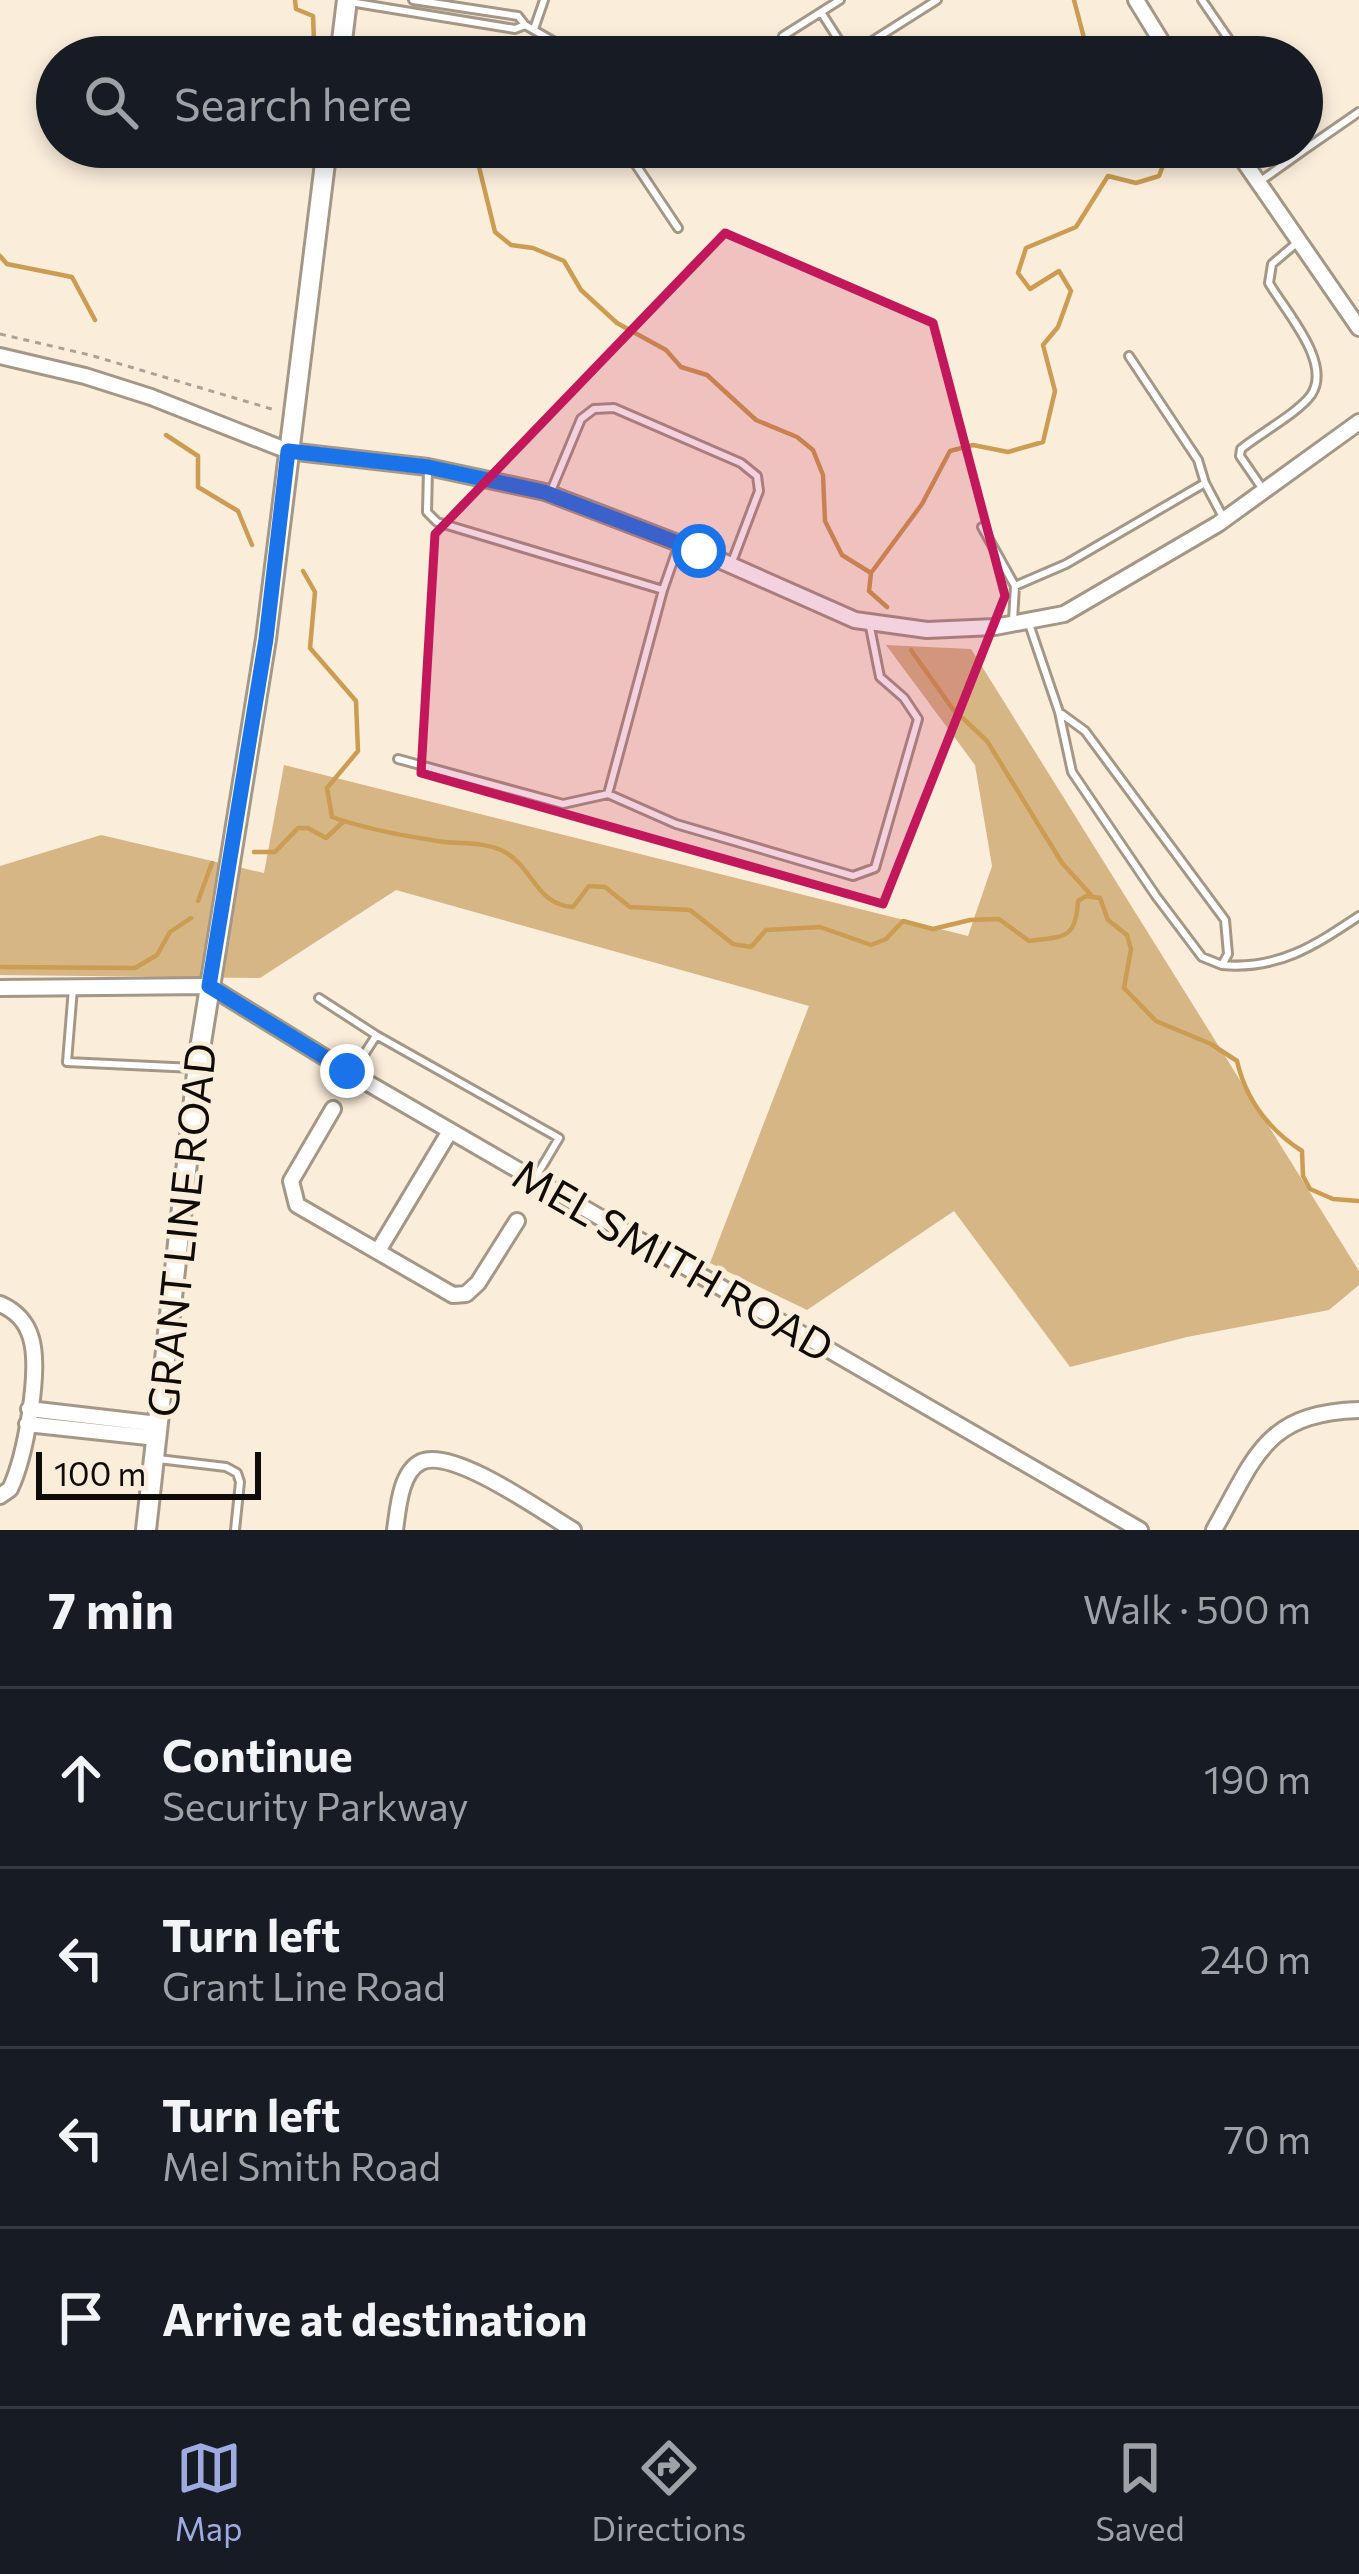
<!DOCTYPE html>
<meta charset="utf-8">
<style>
body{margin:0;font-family:Commissioner,sans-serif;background:#242831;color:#f1f3f6}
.scale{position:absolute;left:36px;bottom:30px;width:225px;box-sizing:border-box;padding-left:12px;border:6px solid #0f0b06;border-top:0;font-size:33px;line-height:42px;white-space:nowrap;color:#0f0b06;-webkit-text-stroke:9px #faedda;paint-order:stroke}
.stop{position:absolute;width:36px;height:36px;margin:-27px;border:9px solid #1a73e8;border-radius:50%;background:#fff}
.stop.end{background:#1a73e8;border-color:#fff;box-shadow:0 3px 12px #0008}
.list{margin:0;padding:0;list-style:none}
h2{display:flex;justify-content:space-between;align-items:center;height:156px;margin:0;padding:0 48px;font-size:51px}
h2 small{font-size:39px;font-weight:400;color:#9ea1a6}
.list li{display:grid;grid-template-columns:78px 1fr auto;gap:36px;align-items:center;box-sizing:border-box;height:180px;padding:0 48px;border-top:3px solid #363941}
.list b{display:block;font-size:45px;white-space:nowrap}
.list p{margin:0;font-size:39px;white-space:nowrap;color:#9ea1a6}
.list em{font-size:39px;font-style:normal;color:#9ea1a6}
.icon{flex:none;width:66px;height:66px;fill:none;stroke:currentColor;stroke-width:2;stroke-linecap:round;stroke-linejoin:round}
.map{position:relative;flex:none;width:1359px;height:1530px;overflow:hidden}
.search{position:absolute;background:#171b24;box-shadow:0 6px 18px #0003;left:36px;right:36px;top:36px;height:132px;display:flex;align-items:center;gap:30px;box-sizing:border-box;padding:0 42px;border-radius:66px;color:#9ea1a6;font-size:45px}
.sheet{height:876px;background:#171b24}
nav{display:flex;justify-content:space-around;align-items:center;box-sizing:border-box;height:168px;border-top:3px solid #363941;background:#171b24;font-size:33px;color:#9ea1a6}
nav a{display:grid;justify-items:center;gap:6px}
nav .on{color:#9eabe0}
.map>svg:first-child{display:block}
</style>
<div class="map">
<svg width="1359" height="1530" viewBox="0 0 1359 1530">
<rect width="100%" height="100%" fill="#faedda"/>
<path fill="#d6b685" d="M886 645 971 649 1359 1271V1285L1329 1310 1187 1337 1070 1367 954 1211 807 1310 710 1263 809 1006 396 890 260 978 0 975V866L101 835 264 873 284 765 968 936 992 866 975 765Z"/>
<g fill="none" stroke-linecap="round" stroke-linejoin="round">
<path stroke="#cb9c51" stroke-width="4.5" d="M295 0 296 9 313 16 314 41
M1074 0 1089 57
M457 147 479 167 495 232 511 245 533 248 564 261 581 290 617 323 666 350 681 367 707 375 756 420 797 437 813 450 823 475 825 521 842 555 871 573
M0 256 7 264 72 277 95 320
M166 435 198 456V487L238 511 252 545
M303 571 315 592 310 648 356 701 358 751 327 788 332 817C369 830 406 836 444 842 464 844 483 842 501 850 533 865 535 905 573 907L589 886 605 887 630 907 690 910 733 944 751 947 766 930 820 927 871 945 886 939 903 921 933 929 970 920 999 919 1029 941C1064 936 1076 940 1078 901L1086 896 1100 898 1108 920 1127 935 1131 949 1124 988 1156 1021 1211 1044 1237 1061C1246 1100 1268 1129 1302 1151L1303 1176 1310 1189 1333 1199 1359 1201
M887 607 869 591 871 573 922 504 950 451 973 445 1008 452 1043 442 1055 391 1043 345 1058 327 1071 291 1059 271 1030 289 1018 273 1026 248 1076 227 1108 176 1136 183 1159 176 1170 147
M911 650 952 708 987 741 1062 863 1092 896
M254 852H275L298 828H308L326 838 343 822
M198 901 212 863
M0 967 135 968 157 955 170 932 191 918"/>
<g stroke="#a49786" stroke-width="12">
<path id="lane" d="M1202 0 1241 57
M350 2 515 29 525 25 518 16 413 0
M821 12 849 56
M525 25 581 57
M534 29 544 0
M783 36 840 0
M847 57 937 0
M624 147 678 228
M1304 150 1359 112
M1262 180 1304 150
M1129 356 1198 460 1205 483
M428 470 427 512 437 522 663 590 608 794 676 824 853 876 875 868 918 719 904 698 880 677 869 622
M1262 488 1240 456 1241 449C1259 434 1298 413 1311 395 1333 363 1285 311 1269 283L1272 264 1299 241
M551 491 581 419 594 409 614 408 741 463 757 476 759 491 732 562
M982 527 1015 586 1013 620
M1015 586 1066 564 1205 483 1223 517
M663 590 679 544
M1029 624 1059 712 1085 731 1225 920 1228 954 1222 965 1202 957 1156 896 1072 772 1059 712
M398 759 563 804 608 794
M1222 965C1278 970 1314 946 1359 916
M73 988 67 1062 194 1068
M319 998 376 1035 559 1138 534 1180
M354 1070 376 1036
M158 1459 226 1467 237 1473 240 1482 235 1530"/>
</g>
<g stroke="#a49786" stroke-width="20">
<path id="street" d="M1136 0 1171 57
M1234 147 1359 328
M0 356 85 376 151 397 288 451 428 467 545 492 699 551 855 620 927 630 995 627 1064 614 1218 524 1359 422
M0 988 209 986 347 1071 1140 1530
M333 1109 291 1181 297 1205 453 1295 466 1294 478 1283 517 1221
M378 1251 450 1131
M0 1304C16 1311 26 1321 31 1338 41 1371 25 1458 10 1489L0 1496
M29 1409 158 1424
M27 1424 157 1438
M395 1530C398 1510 400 1472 421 1462 453 1447 544 1513 573 1530
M1214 1530C1256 1456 1265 1413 1359 1410"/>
</g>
<g stroke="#a49786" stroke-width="24">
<path id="secondary" d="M340 57 347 0
M146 1530 199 1055 266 639 327 147"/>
</g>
<path stroke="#aca293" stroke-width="3" stroke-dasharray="6 6" stroke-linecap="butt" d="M0 334 90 355 275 410"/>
<use href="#lane" stroke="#fff" stroke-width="6"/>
<use href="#street" stroke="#fff" stroke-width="14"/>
<use href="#secondary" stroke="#fff" stroke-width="18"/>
</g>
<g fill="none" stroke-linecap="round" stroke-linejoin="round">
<path stroke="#1a73e8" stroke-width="15" d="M347 1071 209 986 266 639 288 451 428 467 544 492 699 551"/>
</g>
<path fill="#c2185b" fill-opacity="0.2" stroke="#c2185b" stroke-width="9" stroke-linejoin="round" d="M725 233 933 323 1005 596 883 904 421 773 435 534Z"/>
<g text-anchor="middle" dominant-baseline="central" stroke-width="9" stroke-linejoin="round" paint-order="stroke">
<g font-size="42" fill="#0f0b06" stroke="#faedda">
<text transform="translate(180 1230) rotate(-84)">GRANT LINE ROAD</text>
<text transform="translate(674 1259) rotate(30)">MEL SMITH ROAD</text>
</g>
</g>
</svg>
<div class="scale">100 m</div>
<div class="stop" style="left:699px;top:551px"></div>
<div class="stop end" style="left:347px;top:1071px"></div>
<div class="search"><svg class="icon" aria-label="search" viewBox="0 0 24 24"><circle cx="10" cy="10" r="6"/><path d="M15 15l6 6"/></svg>Search here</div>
</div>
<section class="sheet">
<h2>7 min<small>Walk · 500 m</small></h2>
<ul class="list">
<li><svg class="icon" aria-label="ahead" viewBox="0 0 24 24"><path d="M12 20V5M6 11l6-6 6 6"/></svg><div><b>Continue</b><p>Security Parkway</p></div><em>190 m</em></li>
<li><svg class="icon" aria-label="left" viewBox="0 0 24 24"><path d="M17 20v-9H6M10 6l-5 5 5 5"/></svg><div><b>Turn left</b><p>Grant Line Road</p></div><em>240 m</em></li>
<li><svg class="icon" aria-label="left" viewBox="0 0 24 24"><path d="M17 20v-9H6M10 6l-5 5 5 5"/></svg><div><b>Turn left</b><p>Mel Smith Road</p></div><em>70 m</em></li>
<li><svg class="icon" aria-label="arrive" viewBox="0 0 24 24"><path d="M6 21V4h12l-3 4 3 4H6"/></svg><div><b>Arrive at destination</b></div></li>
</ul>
</section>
<nav>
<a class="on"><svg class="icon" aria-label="map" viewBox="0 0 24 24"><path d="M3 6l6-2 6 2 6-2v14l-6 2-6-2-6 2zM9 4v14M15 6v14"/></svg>Map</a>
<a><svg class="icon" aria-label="directions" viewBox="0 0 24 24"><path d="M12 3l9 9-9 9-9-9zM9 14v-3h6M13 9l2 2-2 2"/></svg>Directions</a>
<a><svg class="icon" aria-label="saved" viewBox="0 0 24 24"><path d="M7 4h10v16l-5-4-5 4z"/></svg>Saved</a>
</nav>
